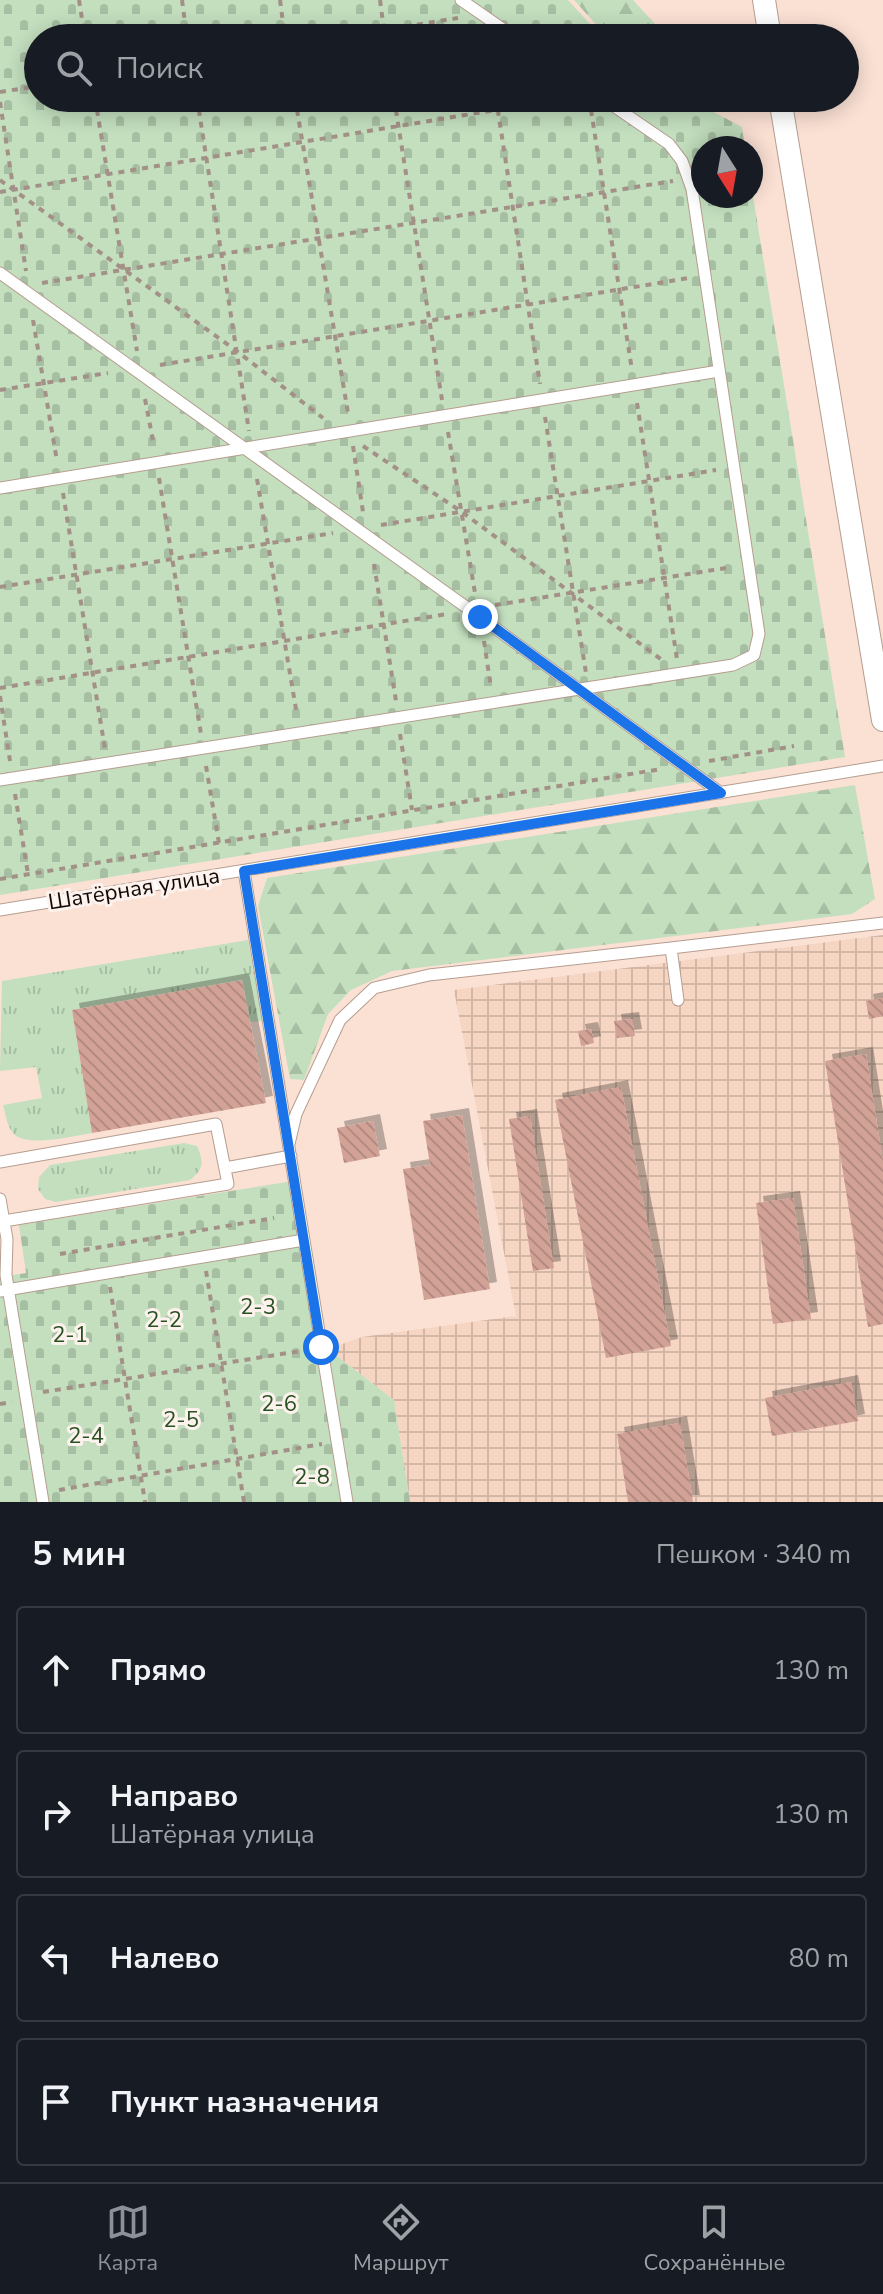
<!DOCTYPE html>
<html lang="ru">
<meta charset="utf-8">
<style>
body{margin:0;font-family:"Nunito Sans",sans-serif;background:#20242c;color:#f1f3f6}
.compass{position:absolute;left:691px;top:136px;width:72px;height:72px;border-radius:50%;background:#171b24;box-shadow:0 4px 20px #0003;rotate:169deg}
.stop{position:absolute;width:24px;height:24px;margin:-18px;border:6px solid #1a73e8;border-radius:50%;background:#fff}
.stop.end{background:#1a73e8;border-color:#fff;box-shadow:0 2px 8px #0008}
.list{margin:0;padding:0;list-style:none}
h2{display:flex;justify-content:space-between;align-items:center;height:104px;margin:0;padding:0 32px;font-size:34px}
h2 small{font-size:26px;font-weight:400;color:#9ea1a6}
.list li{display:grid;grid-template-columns:52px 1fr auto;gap:24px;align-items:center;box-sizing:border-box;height:128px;margin:0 16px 16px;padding:0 16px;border:2px solid #363941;border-radius:8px}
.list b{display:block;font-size:30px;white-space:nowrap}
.list p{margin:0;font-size:26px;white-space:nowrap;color:#9ea1a6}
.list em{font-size:26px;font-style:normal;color:#9ea1a6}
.icon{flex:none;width:44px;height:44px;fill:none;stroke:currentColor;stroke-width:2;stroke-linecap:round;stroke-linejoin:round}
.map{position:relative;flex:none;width:883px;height:1502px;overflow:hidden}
.search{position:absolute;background:#171b24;box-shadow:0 4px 20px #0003;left:24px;right:24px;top:24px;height:88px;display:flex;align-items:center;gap:20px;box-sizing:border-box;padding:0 28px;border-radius:44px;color:#9ea1a6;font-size:30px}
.sheet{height:680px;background:#171b24}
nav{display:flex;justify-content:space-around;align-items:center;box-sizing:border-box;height:112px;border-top:2px solid #363941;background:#171b24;font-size:22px;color:#9ea1a6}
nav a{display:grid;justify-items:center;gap:4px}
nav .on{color:#8c9099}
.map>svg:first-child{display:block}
</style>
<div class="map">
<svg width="883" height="1502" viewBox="0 0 883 1502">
<defs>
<pattern id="industrial-grid" width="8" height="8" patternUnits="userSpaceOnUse" patternTransform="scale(2)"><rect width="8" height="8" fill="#f6d5c3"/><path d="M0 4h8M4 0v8" fill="none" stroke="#d2b6a6"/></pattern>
<pattern id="grass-tufts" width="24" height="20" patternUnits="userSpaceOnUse" patternTransform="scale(2)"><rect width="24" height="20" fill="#c3dfbe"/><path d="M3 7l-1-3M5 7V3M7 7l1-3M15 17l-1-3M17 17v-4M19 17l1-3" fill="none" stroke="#a6bea2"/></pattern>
<pattern id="forest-firs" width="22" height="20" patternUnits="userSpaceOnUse" patternTransform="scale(2)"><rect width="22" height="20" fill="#c3dfbe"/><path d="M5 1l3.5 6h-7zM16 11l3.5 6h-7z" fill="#a6bea2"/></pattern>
<pattern id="cemetery-stones" width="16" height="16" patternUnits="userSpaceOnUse" patternTransform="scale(2)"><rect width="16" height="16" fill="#c3dfbe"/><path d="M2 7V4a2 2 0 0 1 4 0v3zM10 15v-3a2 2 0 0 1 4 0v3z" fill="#a6bea2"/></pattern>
<pattern id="building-back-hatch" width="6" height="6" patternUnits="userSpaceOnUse" patternTransform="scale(2)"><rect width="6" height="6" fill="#d2a297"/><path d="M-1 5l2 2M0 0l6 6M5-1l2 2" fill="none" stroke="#b38a81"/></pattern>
<filter id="shadow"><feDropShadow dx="7" dy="-7" stdDeviation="0" flood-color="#0004"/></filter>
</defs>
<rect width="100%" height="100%" fill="#fbe1d4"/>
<path fill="url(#industrial-grid)" d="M883 935V1502H410L394 1400 328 1349 362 1337 516 1316 454 990Z"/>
<path fill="url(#grass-tufts)" d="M248 940 263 1021 250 1022 241 981 72 1010 92 1133C73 1136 30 1147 15 1135 7 1128 6 1115 3 1105L42 1098 36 1067 0 1071 2 981Z
M184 1143 197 1146C204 1162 204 1169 190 1180L56 1202 45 1199 38 1189 39 1177 50 1165Z"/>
<path fill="url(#forest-firs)" d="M574 0H633L668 38H608Z
M855 785 875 899 852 914 392 971 351 990 328 1014 304 1080 290 1079 258 906 267 878Z"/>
<path fill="url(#cemetery-stones)" d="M0 0H568L603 38H38V98H687L742 127 745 148H703V196H751V184L845 757 0 895Z
M299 1180 328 1349 394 1400 410 1502H0V1277L26 1273 19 1225Z"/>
<path fill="url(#building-back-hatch)" filter="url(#shadow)" d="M242 980 266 1103 92 1133 72 1010Z
M883 998V1016L869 1019 866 1001Z
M632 1019 635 1036 617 1038 614 1021Z
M591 1029 594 1043 581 1046 578 1031Z
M866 1054 883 1162V1324L868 1327 825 1061Z
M621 1087 671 1346 606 1358 555 1100Z
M462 1115 490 1289 424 1300 403 1169 430 1165 423 1121Z
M530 1116 554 1268 533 1271 509 1119Z
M373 1121 380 1156 344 1163 337 1128Z
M793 1198 811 1319 773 1324 756 1203Z
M851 1382 858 1421 772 1436 765 1398Z
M680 1423 693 1502H628L617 1434Z"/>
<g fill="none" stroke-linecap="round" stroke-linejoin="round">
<g stroke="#b59d90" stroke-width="13">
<path id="service" d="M461 0 516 38
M0 273 480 617 721 793
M0 488 719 371
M0 780 733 665 754 655 759 634 692 189 682 161 669 144 602 98
M244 871 304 1240
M0 910 883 766
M678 1000 671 948 883 923
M289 1144 296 1114 340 1020 374 988 429 975 671 948
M0 1162 216 1124 228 1184 4 1221
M225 1168 291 1156
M0 1199 7 1239 6 1275 43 1502
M0 1291 304 1240 347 1502"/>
</g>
<g stroke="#b59d90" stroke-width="24">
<path id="minor" d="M764 0 770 38
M780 98 883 720"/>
</g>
<path stroke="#a39087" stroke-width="4" stroke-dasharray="6 6" stroke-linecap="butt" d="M79 0 85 38
M182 0 187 38
M280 0 285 38
M380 0 385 38
M334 38 458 18
M0 92 38 86
M95 98 137 351
M197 98 249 431
M295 98 348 413
M394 98 442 400
M496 98 540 384
M0 102 26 271
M591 110 632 370
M0 180 238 352 323 418
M0 192 568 98
M42 283 673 181
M33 320 57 461
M160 365 689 278
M0 390 108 373
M145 399 154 446
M637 403 677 659
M545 417 586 673
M448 432 475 593
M353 446 363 512
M363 446 462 512 662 660
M159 478 201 734
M257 479 297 715
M63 493 105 749
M381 525 716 470
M374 564 396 701
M0 587 333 533
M495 605 732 567
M484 641 491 688
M0 688 447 614
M0 696 10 761
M400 734 412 810
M709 761 794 746
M206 766 219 843
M15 794 28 874
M0 879 661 769
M60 1254 274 1218
M206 1271 244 1502
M110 1287 145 1502
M43 1392 307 1350
M0 1404 12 1402
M59 1490 322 1444"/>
<use href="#service" stroke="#fff" stroke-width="11"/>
<use href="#minor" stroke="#fff" stroke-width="22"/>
</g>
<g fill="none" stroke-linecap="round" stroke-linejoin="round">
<path stroke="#1a73e8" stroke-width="10" d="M321 1347 244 871 721 793 480 617"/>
</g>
<g text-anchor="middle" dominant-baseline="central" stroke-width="6" stroke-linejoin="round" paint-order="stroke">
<g font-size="22" fill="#110906" stroke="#fdf2ed">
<text transform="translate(134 889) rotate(-9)">Шатёрная улица</text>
</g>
<g font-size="22" fill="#275121" stroke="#fdf2ed">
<text x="258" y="1307">2-3</text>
<text x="164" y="1320">2-2</text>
<text x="70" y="1335">2-1</text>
<text x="279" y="1404">2-6</text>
<text x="181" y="1420">2-5</text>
<text x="86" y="1436">2-4</text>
<text x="312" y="1477">2-8</text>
</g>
</g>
</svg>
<svg class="compass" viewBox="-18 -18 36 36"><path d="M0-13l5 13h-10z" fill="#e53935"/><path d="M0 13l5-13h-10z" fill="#9ea1a6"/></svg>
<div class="stop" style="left:321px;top:1347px"></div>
<div class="stop end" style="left:480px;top:617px"></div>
<div class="search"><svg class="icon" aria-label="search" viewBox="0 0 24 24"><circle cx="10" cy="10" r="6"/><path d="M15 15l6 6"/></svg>Поиск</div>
</div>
<section class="sheet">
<h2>5 мин<small>Пешком · 340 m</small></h2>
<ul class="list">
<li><svg class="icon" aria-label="ahead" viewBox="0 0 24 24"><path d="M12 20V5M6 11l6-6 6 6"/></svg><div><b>Прямо</b></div><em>130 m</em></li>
<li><svg class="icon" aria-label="right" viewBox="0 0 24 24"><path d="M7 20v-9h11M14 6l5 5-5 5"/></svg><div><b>Направо</b><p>Шатёрная улица</p></div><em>130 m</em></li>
<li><svg class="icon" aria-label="left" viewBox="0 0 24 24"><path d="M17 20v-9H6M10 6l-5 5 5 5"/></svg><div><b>Налево</b></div><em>80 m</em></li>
<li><svg class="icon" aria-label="arrive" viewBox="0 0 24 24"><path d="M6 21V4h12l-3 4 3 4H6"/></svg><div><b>Пункт назначения</b></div></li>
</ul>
</section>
<nav>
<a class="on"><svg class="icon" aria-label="map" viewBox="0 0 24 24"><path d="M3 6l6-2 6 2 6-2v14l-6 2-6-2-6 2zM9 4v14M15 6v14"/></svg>Карта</a>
<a><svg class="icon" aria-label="directions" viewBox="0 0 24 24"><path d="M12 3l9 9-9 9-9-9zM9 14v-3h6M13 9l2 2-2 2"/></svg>Маршрут</a>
<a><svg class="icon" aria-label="saved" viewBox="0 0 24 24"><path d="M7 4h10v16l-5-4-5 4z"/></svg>Сохранённые</a>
</nav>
